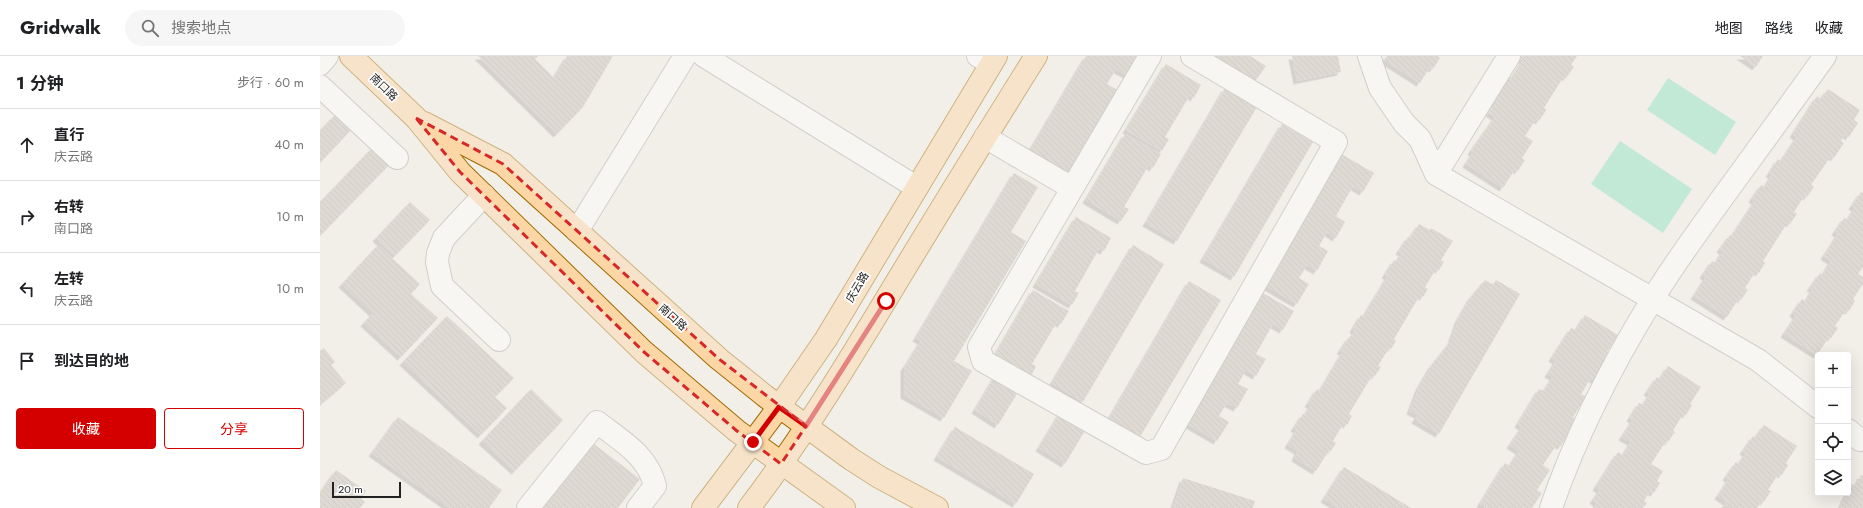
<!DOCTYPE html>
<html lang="zh">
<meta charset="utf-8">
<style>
body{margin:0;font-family:Jost,"Noto Sans SC",sans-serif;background:#f6f6f6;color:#202124}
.controls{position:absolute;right:12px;bottom:12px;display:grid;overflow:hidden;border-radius:4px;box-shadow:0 4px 16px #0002}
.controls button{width:36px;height:36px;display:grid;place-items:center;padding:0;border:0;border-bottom:1px solid #e0e0e0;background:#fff;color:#202124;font:20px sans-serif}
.scale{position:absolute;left:12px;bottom:10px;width:69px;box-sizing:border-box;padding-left:4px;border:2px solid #222;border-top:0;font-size:11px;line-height:14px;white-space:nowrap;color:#222;-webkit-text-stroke:3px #fff;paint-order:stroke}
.stop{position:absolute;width:12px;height:12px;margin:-9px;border:3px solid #d40000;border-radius:50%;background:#fff}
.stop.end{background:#d40000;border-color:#fff;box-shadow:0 1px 4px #0008}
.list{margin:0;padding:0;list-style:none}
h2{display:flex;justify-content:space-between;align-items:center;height:52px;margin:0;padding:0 16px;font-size:17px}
h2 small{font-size:13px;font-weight:400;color:#757577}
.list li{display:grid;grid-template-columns:26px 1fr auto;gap:12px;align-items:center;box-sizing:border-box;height:72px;padding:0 16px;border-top:1px solid #e0e0e0}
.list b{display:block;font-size:15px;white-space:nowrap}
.list p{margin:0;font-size:13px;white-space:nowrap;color:#757577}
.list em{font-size:13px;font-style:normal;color:#757577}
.actions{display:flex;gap:8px;padding:12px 16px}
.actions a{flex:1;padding:9px 0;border:1px solid #d40000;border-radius:4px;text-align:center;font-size:14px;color:#d40000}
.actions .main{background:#d40000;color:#fff}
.icon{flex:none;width:22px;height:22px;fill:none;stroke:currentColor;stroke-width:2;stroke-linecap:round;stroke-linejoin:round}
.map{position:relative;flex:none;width:1543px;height:452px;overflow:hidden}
header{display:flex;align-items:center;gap:24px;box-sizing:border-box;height:56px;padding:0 20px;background:#fff;border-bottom:1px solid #e0e0e0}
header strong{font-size:19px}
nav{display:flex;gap:22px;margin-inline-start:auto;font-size:14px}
.search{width:280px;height:36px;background:#f6f6f6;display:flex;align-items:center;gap:10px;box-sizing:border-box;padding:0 14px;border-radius:22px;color:#757577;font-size:15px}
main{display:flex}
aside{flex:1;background:#fff}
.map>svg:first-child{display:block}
</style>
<header>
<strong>Gridwalk</strong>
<div class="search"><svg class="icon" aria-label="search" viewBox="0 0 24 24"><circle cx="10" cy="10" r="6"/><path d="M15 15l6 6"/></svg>搜索地点</div>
<nav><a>地图</a><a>路线</a><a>收藏</a></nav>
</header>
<main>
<aside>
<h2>1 分钟<small>步行 · 60 m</small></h2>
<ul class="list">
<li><svg class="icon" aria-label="ahead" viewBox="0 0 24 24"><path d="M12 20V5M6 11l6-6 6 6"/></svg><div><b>直行</b><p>庆云路</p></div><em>40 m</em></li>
<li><svg class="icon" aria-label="right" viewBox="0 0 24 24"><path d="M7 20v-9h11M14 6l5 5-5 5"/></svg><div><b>右转</b><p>南口路</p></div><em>10 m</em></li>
<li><svg class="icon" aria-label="left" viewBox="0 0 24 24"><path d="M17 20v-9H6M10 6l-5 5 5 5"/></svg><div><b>左转</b><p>庆云路</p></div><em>10 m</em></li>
<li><svg class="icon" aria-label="arrive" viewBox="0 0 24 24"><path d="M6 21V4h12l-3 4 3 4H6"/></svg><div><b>到达目的地</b></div></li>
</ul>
<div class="actions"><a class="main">收藏</a><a>分享</a></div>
</aside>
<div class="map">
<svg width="1543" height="452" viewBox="0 0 1543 452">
<defs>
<pattern id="building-back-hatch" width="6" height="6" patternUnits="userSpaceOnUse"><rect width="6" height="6" fill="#c7bfb8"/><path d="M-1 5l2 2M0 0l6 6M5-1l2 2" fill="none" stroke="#aba49e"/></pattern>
<filter id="shadow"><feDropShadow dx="-3.5" dy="3.5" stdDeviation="0" flood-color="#0004"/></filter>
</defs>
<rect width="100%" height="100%" fill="#f2efe9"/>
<path fill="#88e0be" d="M1348 22 1416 66 1395 99 1327 54Z
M1300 85 1372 133 1343 177 1271 128Z"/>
<path fill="url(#building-back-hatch)" filter="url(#shadow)" d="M158 0H218L215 3 234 22 247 0H293L263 51 237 78Z
M766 0H820L809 20 796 13 787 28 799 35 748 121 708 98Z
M891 0H930L946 10 934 27Z
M972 0H1018L1021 16 977 25Z
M1067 0H1118L1120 2 1113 13 1110 11 1100 27 1064 4Z
M1202 0H1257L1251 9 1254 11 1246 22 1244 20 1224 52 1227 53 1219 65 1216 63 1205 80 1213 85 1202 102 1205 104 1198 115 1195 113 1183 132 1146 108 1153 97 1151 95 1175 61 1169 57 1175 48 1172 46 1189 20 1192 22 1203 4 1200 2Z
M1420 0H1443L1436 11Z
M846 8 881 29 874 42 870 39 845 81 849 83 842 95 806 74Z
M905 32 937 51 857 185 826 167Z
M1508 33 1540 54 1534 64 1538 67 1529 81 1525 78 1521 85 1524 87 1514 102 1511 100 1491 129 1494 131 1487 141 1485 139 1474 156 1477 158 1470 168 1468 166 1443 205 1445 207 1439 217 1436 215 1425 232 1428 234 1421 244 1419 242 1407 261 1374 240 1386 221 1383 219 1392 205 1396 207 1403 195 1400 193 1410 179 1412 180 1435 145 1432 143 1441 129 1445 131 1452 119 1449 118 1458 103 1461 105 1477 81 1473 78 1497 40 1501 43Z
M15 59 31 74 0 107V74Z
M962 68 993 86 914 221 883 203Z
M805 78 841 98 833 112 829 109 804 151 809 153 801 165 766 144Z
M53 91 70 108 0 180V146Z
M1018 96 1054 117 1043 136 1033 130 1016 160 1025 166 1016 182 1007 176 999 190 1008 195 997 215 987 209 979 222 989 228 977 248 941 227Z
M694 117 718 131 691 176 706 185 634 305 652 315 624 362 584 339V312L601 285 596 282Z
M1541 136 1543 137V211L1538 218 1543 221V228L1533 243 1535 245 1529 255 1526 254 1515 270 1518 272 1511 282 1509 281 1497 299 1464 278 1476 260 1473 257 1482 243 1486 245 1493 233 1490 232 1500 217 1503 219 1511 205 1504 200 1518 178 1515 176 1524 162 1527 164 1535 152 1532 150Z
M90 146 110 164 75 200 56 182Z
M756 161 791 182 784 195 779 193 755 235 759 237 752 249 716 228Z
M1099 168 1110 174 1111 172 1133 185 1121 204 1124 206 1119 214 1116 213 1105 231 1108 233 1103 241 1100 239 1074 283 1076 285 1071 293 1069 292 1058 310 1061 311 1055 320 1053 318 1029 358 1032 360 1027 369 1024 367 1013 385 1016 387 1011 395 1009 394 996 415 975 402 978 395 968 389 977 374 974 372 983 358 985 359 991 349 988 348 997 333 1000 335 1023 296 1020 295 1029 281 1031 282 1035 275 1033 273 1041 259 1044 260 1068 220 1065 219 1074 204 1076 206 1082 197 1079 195 1088 181 1090 182Z
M58 189 100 228 91 238 118 262 81 301 44 267 53 257 22 228Z
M813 189 844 208 763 346 732 327Z
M1165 224 1173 229 1176 224 1200 238 1119 378 1095 364 1098 359 1090 355 1099 331 1111 310 1131 285 1138 264 1151 241Z
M869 225 901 244 820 381 789 363Z
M713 234 749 255 741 268 737 266 712 308 716 310 710 322 674 301Z
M938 234 974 255 963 274 953 268 936 298 946 303 936 320 926 314 918 328 928 333 917 352 907 347 899 360 909 366 897 385 861 364Z
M1265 259 1298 279 1287 296 1292 298 1276 325 1271 322 1261 338 1266 341 1253 361 1257 364 1241 390 1237 388 1223 409 1230 414 1217 434 1222 437 1212 452H1164L1165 450 1160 448 1185 407 1190 410 1199 395 1190 389 1202 371 1198 368 1219 333 1224 335 1233 321 1228 318 1236 305 1232 302 1251 272 1256 274Z
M127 260 194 322 175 341 187 352 161 379 83 306Z
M4 292 15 306 11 309 26 327 0 349V295Z
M1348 310 1381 331 1370 348 1372 349 1366 359 1363 358 1353 375 1355 376 1348 386 1346 385 1331 408 1343 415 1337 425 1340 427 1334 437 1330 435 1324 445 1327 447 1323 452H1274L1277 447 1273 444 1280 434 1276 431 1298 396 1303 399 1311 386 1302 381 1313 364 1310 362 1319 347 1323 349 1330 338 1327 336 1337 321 1340 323Z
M676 319 700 333 678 369 655 354Z
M211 333 243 364 195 415 162 385Z
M740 357 766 373 745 408 719 392Z
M78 361 182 434 169 452H130L52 397Z
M1444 369 1477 390 1466 407 1468 409 1462 419 1459 417 1448 434 1451 435 1444 446 1442 444 1437 452H1402L1407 446 1398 440 1409 423 1406 421 1416 406 1419 408 1426 397 1423 395 1433 380 1435 382Z
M635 371 714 418 696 448 617 401Z
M270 385 320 423 298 452H219Z
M1024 411 1091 452H1019L1004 443Z
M16 414 46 435 41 443 45 446 40 452H0V437Z
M1541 419 1543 420V452H1520L1531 428 1536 430Z
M863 422 935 445 933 452H853Z"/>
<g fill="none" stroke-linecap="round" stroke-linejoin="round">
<g stroke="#a9a9a9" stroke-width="24">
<path id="minor" d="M384 0 596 131
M658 0 671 8
M830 0 659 291 663 305 826 397 841 393 1016 86 872 0
M1049 0 1060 32 1084 67 1100 83 1116 118 1438 304 1498 351
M0 8 7 0
M0 30 77 102
M665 81 752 132
M1116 118 1189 0
M164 139 124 182 118 197 117 206 122 230 179 284
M257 175 365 0
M1528 374 1540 384
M208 452 277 366C300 384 328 399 335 430L318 452
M1231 452C1256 379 1292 309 1332 244 1355 206 1382 170 1408 134 1440 90 1473 45 1505 0"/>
</g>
<g stroke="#a06b00" stroke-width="24">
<path id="major" d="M31 0 96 62 140 116 324 296 417 375 524 452
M104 67 183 108 399 303 445 340 531 403 559 421 617 452
M383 452 459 351 506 283 676 0
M429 452C483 381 530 303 576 227 622 151 669 75 716 0"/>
</g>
<use href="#minor" stroke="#fff" stroke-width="22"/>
<use href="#major" stroke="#fcd6a4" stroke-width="22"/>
</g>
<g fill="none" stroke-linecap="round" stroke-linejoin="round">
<path stroke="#d40000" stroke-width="5" d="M433 386 459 351 486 370 566 245"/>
</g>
<path d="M0 0H1543V452H0ZM96 62 183 108 399 303 486 370 461 408 417 375 324 296 140 116Z" fill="#f2efe9" fill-opacity=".55" fill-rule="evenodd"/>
<path fill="none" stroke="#d62828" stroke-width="3" stroke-dasharray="8 5" stroke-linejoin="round" d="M96 62 183 108 399 303 486 370 461 408 417 375 324 296 140 116Z"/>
<g text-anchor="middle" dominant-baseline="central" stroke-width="3.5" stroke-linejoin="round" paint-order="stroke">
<g font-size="11" fill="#222" stroke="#fff">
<text transform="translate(64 31) rotate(44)">南口路</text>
<text transform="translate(537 231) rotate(-59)">庆云路</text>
<text transform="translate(353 261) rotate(42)">南口路</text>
</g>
</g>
</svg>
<div class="controls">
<button>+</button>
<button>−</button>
<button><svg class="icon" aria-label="locate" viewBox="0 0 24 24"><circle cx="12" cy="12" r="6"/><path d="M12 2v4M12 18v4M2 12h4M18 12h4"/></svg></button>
<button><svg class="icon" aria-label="layers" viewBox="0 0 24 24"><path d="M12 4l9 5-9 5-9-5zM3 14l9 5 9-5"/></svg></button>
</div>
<div class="scale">20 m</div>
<div class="stop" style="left:566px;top:245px"></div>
<div class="stop end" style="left:433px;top:386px"></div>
</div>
</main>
